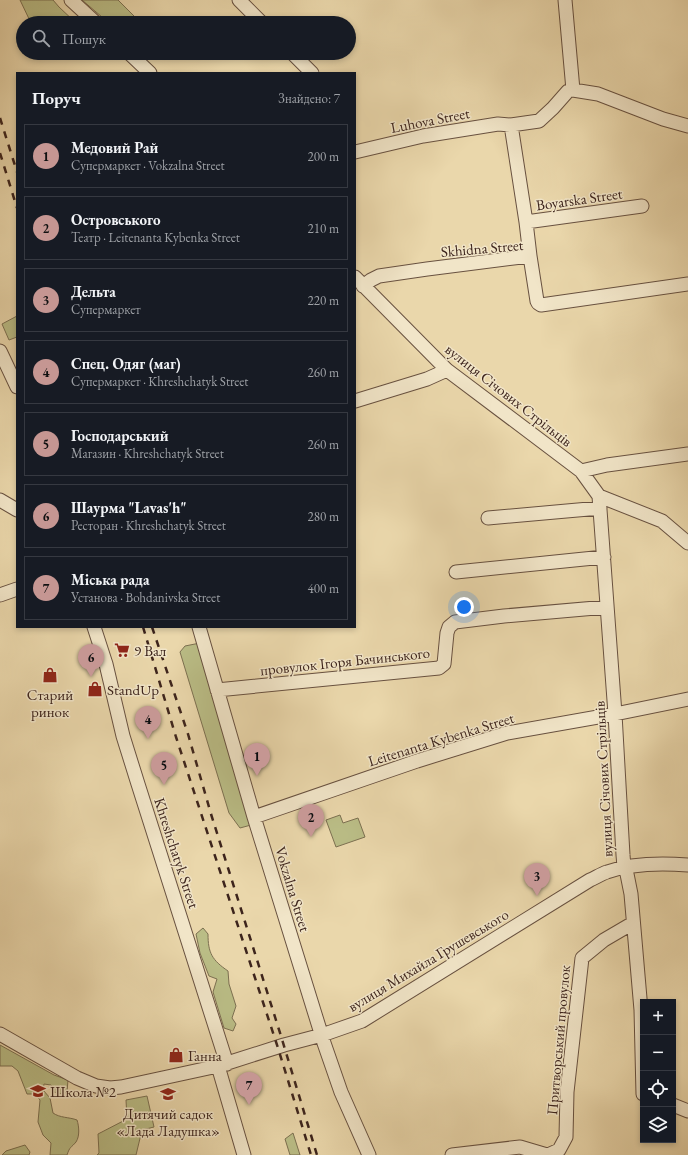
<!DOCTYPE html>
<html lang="uk">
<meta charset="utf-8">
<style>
body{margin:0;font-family:"EB Garamond",serif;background:#242831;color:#f1f3f6}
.controls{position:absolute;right:12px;bottom:12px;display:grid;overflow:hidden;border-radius:0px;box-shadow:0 2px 6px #0003}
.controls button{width:36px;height:36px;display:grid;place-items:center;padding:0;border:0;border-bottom:1px solid #363941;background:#171b24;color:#f1f3f6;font:20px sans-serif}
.you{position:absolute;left:464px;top:607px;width:14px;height:14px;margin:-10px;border:3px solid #fff;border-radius:50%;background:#1a73e8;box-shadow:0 0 0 6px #1a73e833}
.badge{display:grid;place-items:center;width:26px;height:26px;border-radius:50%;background:#c59692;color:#111;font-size:13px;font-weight:700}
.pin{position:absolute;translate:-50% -33px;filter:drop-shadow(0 1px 2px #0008)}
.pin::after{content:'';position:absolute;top:21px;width:14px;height:12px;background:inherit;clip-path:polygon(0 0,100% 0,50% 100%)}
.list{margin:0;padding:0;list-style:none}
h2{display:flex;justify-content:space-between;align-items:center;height:52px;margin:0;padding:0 16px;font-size:17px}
h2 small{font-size:13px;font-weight:400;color:#9ea1a6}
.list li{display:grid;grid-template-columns:26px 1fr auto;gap:12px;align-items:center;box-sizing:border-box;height:64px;margin:0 8px 8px;padding:0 8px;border:1px solid #363941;border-radius:0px}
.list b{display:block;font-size:15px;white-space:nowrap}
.list p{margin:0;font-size:13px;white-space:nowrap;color:#9ea1a6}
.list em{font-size:13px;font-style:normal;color:#9ea1a6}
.icon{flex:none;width:22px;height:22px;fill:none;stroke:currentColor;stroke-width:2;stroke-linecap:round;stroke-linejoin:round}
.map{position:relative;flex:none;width:688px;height:1155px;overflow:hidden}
.search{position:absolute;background:#171b24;box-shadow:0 2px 6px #0003;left:16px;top:16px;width:340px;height:44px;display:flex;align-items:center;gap:10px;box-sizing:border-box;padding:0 14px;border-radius:22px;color:#9ea1a6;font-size:15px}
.panel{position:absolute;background:#171b24;box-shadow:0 2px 6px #0003;left:16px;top:72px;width:340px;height:556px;border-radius:0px}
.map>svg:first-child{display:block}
</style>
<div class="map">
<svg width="688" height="1155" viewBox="0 0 688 1155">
<rect width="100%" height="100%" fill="#ead7ab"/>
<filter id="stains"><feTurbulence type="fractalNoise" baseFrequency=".005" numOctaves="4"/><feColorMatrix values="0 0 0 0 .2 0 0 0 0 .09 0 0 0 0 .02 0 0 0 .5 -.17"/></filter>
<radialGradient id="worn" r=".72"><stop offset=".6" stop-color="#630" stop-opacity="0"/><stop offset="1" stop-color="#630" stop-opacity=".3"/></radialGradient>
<path fill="#babd86" stroke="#7c7051" d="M20 0H53L59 7 76 23H31Z
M82 0H118L141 23H109Z
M17 316V337L9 340 2 324Z
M200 643 251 825 240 828 229 813 180 652 185 646Z
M340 815 343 823 358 818 365 837 336 847 326 820Z
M203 928 208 934C208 953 212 960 228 971L229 984 236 1006 232 1018 236 1024 233 1031 224 1028 213 992 217 979 209 976 200 953 196 934Z
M0 1045 54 1075 68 1080 67 1092 62 1094 54 1092 51 1085 44 1084 43 1090 50 1098 53 1113C60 1118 69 1117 77 1120 79 1126 80 1136 76 1142 71 1148 70 1146 67 1155H50L51 1143 43 1135 38 1122 40 1100 35 1094H27L18 1071 12 1066H0Z
M147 1096 154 1127 142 1130 136 1155H97L99 1153 98 1134 127 1119 126 1100Z
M293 1133 300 1155H290L285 1139Z
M25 1145 30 1152 29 1155H2L6 1151Z"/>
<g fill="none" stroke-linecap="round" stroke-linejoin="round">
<g stroke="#685140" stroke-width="15">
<path id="minor" d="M71 0 96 23
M239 0 262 23
M565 0 573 90
M129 53 150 73
M292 53 312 73
M355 152 423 136 498 124 511 125
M642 206 526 222 511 125 539 121 553 108 568 91 573 90 598 94 663 119 688 126
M526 222 530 256
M355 277 447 370 581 471 599 496 615 714 623 855 624 867 627 874 631 894 641 1010 643 1094
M363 286 371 280 379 276 427 269 530 256 537 301 538 303 541 305 688 284
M0 351 17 387
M355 401 427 379 447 370
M581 471 607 465 688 454
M599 496 662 521 688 543
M0 500 17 510
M488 518 600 508
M456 572 604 557
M0 595 17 589
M94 627 106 664 123 736 138 784 227 1064
M199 627 254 817 324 1043 341 1092 369 1155
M217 690 439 668 444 664 447 633 449 627 455 622 504 616 607 607
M254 817 417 761 507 733 615 714 688 699
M0 1034 77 1078 96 1086 110 1088 121 1087 218 1066 284 1045 322 1035 362 1021 590 880C595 878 601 874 607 872 632 863 662 863 688 865
M218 1066 244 1155
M673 1105 688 1111
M452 1155 520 1147 547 1155
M548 1155 559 1150 566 1137 567 1092 582 958 604 940 633 923"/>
</g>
<use href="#minor" stroke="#f1e5c8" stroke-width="13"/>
<path stroke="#3d241c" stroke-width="2.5" stroke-dasharray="7 7" stroke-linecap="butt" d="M0 118 17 172
M0 153 17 208
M143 627 176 737 278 1048 311 1155
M152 627 188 734 211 814 281 1036 317 1155"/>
</g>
<defs>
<g id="supermarket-bare" transform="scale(1.2)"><path d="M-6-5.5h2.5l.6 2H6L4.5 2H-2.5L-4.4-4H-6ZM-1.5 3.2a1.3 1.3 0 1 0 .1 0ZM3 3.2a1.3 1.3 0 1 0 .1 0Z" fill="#8f2418" stroke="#f1e5c8" stroke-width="2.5" paint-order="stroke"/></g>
<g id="shop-bare" transform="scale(1.2)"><path d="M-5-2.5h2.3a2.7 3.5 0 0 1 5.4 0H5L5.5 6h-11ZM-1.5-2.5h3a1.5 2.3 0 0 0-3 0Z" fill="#8f2418" stroke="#f1e5c8" stroke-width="2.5" paint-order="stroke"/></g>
<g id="school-bare" transform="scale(1.2)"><path d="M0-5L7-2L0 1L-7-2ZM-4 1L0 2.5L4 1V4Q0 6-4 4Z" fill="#8f2418" stroke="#f1e5c8" stroke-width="2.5" paint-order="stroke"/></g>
</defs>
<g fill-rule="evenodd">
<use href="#supermarket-bare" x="122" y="650"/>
<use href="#shop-bare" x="50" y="675"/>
<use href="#shop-bare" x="95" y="689"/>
<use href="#shop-bare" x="176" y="1055"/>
<use href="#school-bare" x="38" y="1091"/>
<use href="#school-bare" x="168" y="1094"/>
</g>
<g text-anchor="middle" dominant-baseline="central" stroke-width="3" stroke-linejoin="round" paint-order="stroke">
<g font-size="15" fill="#3d241c" stroke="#f1e5c8">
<text transform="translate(430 120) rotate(-11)">Luhova Street</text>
<text transform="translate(579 199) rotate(-8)">Boyarska Street</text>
<text transform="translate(482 248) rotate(-5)">Skhidna Street</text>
<text transform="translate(509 395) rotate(38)">вулиця Січових Стрільців</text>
<text transform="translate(345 661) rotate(-6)">провулок Ігоря Бачинського</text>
<text transform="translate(441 739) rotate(-17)">Leitenanta Kybenka Street</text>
<text transform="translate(603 779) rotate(-93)">вулиця Січових Стрільців</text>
<text transform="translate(177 853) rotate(72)">Khreshchatyk Street</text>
<text transform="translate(293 889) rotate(73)">Vokzalna Street</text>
<text transform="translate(428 960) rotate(-31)">вулиця Михайла Грушевського</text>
<text transform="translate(558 1040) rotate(-85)">Притворський провулок</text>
</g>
<g font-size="15" fill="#3d241c" stroke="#f1e5c8" text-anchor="start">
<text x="134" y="650">9 Вал</text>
<text x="107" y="689">StandUp</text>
<text x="50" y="694" text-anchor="middle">Старий<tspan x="50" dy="17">ринок</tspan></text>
<text x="188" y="1055">Ганна</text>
<text x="50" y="1091">Школа №2</text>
<text x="168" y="1113" text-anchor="middle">Дитячий садок<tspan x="168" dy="17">«Лада Ладушка»</tspan></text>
</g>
</g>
<rect width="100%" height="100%" filter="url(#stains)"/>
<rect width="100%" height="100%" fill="url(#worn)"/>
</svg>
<div class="controls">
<button>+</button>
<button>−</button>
<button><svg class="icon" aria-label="locate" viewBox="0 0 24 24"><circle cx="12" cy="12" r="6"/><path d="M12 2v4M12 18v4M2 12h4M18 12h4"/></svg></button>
<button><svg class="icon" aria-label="layers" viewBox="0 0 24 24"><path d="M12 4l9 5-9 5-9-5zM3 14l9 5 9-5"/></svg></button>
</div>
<div class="you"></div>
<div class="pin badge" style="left:257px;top:776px">1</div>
<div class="pin badge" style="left:311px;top:837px">2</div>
<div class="pin badge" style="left:537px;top:896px">3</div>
<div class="pin badge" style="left:148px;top:739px">4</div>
<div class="pin badge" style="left:164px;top:785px">5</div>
<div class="pin badge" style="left:91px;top:677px">6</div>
<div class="pin badge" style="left:249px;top:1105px">7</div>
<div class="search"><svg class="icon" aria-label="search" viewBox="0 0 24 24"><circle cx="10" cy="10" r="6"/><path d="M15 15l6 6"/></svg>Пошук</div>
<section class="panel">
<h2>Поруч<small>Знайдено: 7</small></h2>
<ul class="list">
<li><span class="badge">1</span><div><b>Медовий Рай</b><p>Супермаркет · Vokzalna Street</p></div><em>200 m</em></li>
<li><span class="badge">2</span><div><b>Островського</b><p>Театр · Leitenanta Kybenka Street</p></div><em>210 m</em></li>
<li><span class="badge">3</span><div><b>Дельта</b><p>Супермаркет</p></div><em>220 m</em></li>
<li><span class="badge">4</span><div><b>Спец. Одяг (маг)</b><p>Супермаркет · Khreshchatyk Street</p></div><em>260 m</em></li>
<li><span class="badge">5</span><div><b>Господарський</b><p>Магазин · Khreshchatyk Street</p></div><em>260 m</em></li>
<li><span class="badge">6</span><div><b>Шаурма &quot;Lavas'h&quot;</b><p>Ресторан · Khreshchatyk Street</p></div><em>280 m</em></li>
<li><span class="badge">7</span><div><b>Міська рада</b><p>Установа · Bohdanivska Street</p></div><em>400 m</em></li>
</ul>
</section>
</div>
